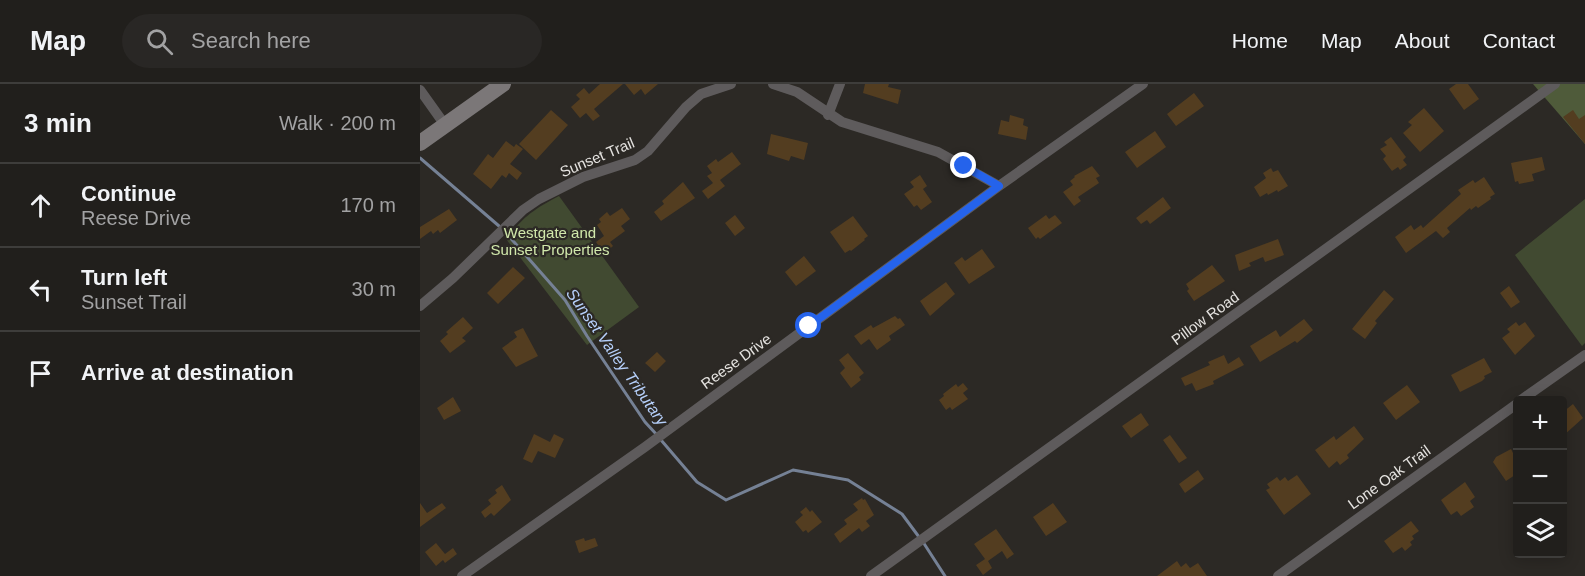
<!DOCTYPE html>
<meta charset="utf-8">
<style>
body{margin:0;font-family:Helvetica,sans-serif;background:#292725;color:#f1f3f6}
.controls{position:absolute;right:18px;bottom:18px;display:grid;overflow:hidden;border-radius:6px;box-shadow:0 3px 15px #0003}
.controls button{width:54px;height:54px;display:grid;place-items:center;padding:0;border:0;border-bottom:2px solid #3e3d3b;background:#211f1c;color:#f1f3f6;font:30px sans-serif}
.stop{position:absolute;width:18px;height:18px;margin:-14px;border:4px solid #2563eb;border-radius:50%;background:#fff}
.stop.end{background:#2563eb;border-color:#fff;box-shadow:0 2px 6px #0008}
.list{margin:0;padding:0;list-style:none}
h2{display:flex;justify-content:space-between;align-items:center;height:78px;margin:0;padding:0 24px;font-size:26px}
h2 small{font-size:20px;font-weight:400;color:#a2a2a3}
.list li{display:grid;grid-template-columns:39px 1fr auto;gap:18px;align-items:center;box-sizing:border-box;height:84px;padding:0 24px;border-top:2px solid #3e3d3b}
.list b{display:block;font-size:22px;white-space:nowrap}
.list p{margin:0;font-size:20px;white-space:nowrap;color:#a2a2a3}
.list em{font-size:20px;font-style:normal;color:#a2a2a3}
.icon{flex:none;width:33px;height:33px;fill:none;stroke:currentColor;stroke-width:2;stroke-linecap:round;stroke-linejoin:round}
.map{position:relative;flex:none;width:1165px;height:492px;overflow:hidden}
header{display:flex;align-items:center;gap:36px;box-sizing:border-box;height:84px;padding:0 30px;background:#211f1c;border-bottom:2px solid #3e3d3b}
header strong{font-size:28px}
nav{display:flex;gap:33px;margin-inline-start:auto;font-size:21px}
.search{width:420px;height:54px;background:#292725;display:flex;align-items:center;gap:15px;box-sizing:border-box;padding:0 21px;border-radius:33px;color:#a2a2a3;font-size:22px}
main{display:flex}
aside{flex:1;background:#211f1c}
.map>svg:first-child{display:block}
</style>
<header>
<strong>Map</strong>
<div class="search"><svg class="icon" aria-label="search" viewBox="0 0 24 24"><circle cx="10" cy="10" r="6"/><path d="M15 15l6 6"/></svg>Search here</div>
<nav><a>Home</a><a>Map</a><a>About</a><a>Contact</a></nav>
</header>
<main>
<aside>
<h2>3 min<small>Walk · 200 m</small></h2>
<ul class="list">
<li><svg class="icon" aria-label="ahead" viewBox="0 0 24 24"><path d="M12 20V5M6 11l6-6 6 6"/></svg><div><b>Continue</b><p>Reese Drive</p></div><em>170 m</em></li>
<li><svg class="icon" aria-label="left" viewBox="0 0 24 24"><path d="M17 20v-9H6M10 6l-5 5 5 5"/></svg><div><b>Turn left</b><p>Sunset Trail</p></div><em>30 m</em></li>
<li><svg class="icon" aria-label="arrive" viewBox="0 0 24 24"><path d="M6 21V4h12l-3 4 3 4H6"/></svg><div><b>Arrive at destination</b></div></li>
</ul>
</aside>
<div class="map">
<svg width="1165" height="492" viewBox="0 0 1165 492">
<rect width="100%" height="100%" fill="#2c2925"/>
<path fill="#414a31" d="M139 112 219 223 167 261 86 155C103 133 114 125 139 112Z
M1165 115V259L1162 262 1095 171Z"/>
<path fill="#4f5b3a" d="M1113 0H1165V60Z"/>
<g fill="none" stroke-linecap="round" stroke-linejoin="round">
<path stroke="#758195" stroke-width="3" d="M0 74 79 142
M87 150 145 216 167 252 225 338 237 351
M241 356 277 398 306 416 373 386 428 396 482 430 499 453
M503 458 525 492"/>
</g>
<path fill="#533d20" d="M180 0H203L174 25 180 32 173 37 166 29 160 34 151 23 160 15 156 11 164 4 169 10Z
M205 0H238L225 11 221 5 214 11Z
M445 0H469L468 3 481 6 478 20 443 9Z
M1036 0H1048L1059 15 1044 26 1029 5Z
M774 9 784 22 756 42 747 30Z
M1004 24 1024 47 1000 68 983 49 992 41 988 38Z
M131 26 148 41 116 76 99 60Z
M1153 26 1159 35 1165 31V60L1143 33Z
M590 31 604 35 603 41 608 43 606 56 578 50 581 36 589 38Z
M735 47 746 63 717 84 705 68Z
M351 50 388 59 384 76 371 72 369 77 347 70Z
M971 53 986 73 983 76 987 81 980 86 978 83 972 87 963 75 966 72 960 65 967 61 964 58Z
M86 57 94 63 96 60 103 65 90 80 102 89 97 96 89 89 86 94 82 91 71 105 53 90 68 70 73 74Z
M312 68 321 80 300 96 305 102 288 115 282 107 293 99 287 92 292 89 287 82 296 75 298 78Z
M1122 73 1125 86 1112 90 1114 97 1099 100 1098 97 1095 98 1091 79Z
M672 82 680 92 676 94 679 99 658 113 661 117 654 122 643 108 653 101 650 97 655 93 654 92Z
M851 84 853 88 858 86 868 102 858 108 857 106 848 111 847 109 840 113 834 103 846 94 843 89Z
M500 91 507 102 503 105 512 118 501 126 497 121 494 123 484 110 494 103 490 98Z
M1064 93 1075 110 1070 113 1071 115 1058 124 1056 122 1051 126 1050 124 1027 144 1030 148 1023 154 1016 147 986 169 975 153 991 141 994 146 1001 141 1003 144 1041 110 1038 106 1053 96 1055 99Z
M263 98 275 114 241 137 234 128 244 120 242 117Z
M743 113 751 124 730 140 727 136 721 140 716 134Z
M202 124 210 135 201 142 205 147 190 158 193 162 184 170 176 158 184 152 177 141 181 138 179 135 187 128 190 132Z
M29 125 37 136 20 149 18 146 13 150 11 147 0 155V143Z
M315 131 325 144 315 152 305 139Z
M626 131 629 135 635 131 642 139 620 155 618 153 616 155 608 144Z
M433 132 448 152 444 155 445 156 431 167 430 166 425 169 410 148Z
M858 155 864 171 845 178 843 173 829 179 831 182 819 187 815 171Z
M562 165 575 183 549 200 534 179 542 173 545 177Z
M384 172 396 187 376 202 365 188Z
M792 181 805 197 774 217 767 207 769 205 766 200Z
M93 183 105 194 78 220 67 209Z
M526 198 535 210 510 232 500 217Z
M1089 202 1100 218 1091 224 1080 209Z
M964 206 974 215 955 237 957 239 945 255 932 245Z
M475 232 478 235 480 234 485 241 469 252 471 256 457 266 449 255 441 261 434 252 451 241 453 244Z
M43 233 53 244 42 254 46 257 30 269 20 257 28 250 26 248Z
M884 235 893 246 877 259 875 257 840 278 830 262 856 246 860 253Z
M1096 238 1099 242 1105 238 1115 252 1095 271 1082 254 1090 248 1087 245Z
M103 244 118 272 96 283 82 264 97 253 94 248Z
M237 268 246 277 235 288 225 279Z
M428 269 444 289 439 293 441 296 431 304 420 289 425 284 419 276Z
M804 271 808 280 819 273 824 281 793 297 794 300 776 307 772 299 765 302 761 294 790 281 788 278Z
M1064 274 1072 288 1064 292 1065 294 1062 297 1040 308 1031 291Z
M543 299 548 305 543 309 548 315 532 326 530 323 526 326 519 316 524 312 523 310 536 300 538 303Z
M987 301 1000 318 976 336 963 319Z
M33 313 41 327 24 336 17 324Z
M1153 320 1163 334 1143 352V328Z
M721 329 729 341 711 354 702 342Z
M934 342 944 355 927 371 929 374 920 381 917 377 909 384 895 366 914 352 916 356Z
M114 350 130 358 134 350 144 355 135 374 118 367 112 379 103 375Z
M750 351 767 374 759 379 743 356Z
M1091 365 1093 369 1098 365V389L1086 397 1073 378 1076 373Z
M778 386 784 395 765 409 759 400Z
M877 391 891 410 864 431 846 406 850 404 847 400 857 393 860 397 865 393 868 397Z
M1045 398 1055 413 1050 417 1054 423 1041 432 1037 427 1031 431 1021 416Z
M82 401 91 416 74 432 71 429 65 434 61 428 71 420 68 416 77 409 75 406Z
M442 414 443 416 445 415 454 431 446 437 450 442 442 448 439 444 420 459 414 450 427 440 424 436 438 426 433 420Z
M0 419 7 429 22 419 26 424 0 443Z
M633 419 647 438 626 452 613 433Z
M386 423 390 428 392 426 402 438 388 449 386 446 383 448 375 438 383 431 380 428Z
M991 437 999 447 992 452 994 455 990 458 992 461 985 467 982 463 973 469 964 457Z
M576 445 594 470 587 475 582 467 568 477 572 484 563 491 556 481 565 475 554 460Z
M164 454 165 457 175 454 178 462 159 469 155 457Z
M16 459 25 470 33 464 37 470 25 479 23 476 16 482 5 468Z
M757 477 761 483 766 479 770 484 778 479 787 492H737Z"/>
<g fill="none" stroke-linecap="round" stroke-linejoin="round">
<path stroke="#5e5b5c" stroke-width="10" d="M353 0 377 8 422 38 518 68 579 102
M0 6 25 41
M408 31 420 0
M0 222 33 194 103 126 119 115 163 93 215 76 228 67 266 23 281 10 311 0
M1101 316 1165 271
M42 492 225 363 579 102 723 0
M451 492 1135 0
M858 492 1098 319"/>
<path stroke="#7b7778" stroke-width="16" d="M0 59 83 0"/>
</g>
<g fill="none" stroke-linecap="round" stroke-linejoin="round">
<path stroke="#2563eb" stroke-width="8" d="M389 242 579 102 544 82"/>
</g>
<g text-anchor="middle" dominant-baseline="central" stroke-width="4.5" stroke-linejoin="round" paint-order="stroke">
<g font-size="15" fill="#e5e3e0" stroke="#2c2925">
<text transform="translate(177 73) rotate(-23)">Sunset Trail</text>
<text transform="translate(785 234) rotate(-36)">Pillow Road</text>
<text transform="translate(316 277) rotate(-36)">Reese Drive</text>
<text transform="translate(969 393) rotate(-36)">Lone Oak Trail</text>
</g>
<g font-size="15" fill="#d1e8ab" stroke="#2c2925">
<text x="130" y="148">Westgate and<tspan x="130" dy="17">Sunset Properties</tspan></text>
</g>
<g font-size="16" font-style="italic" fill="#b6d0fb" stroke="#2c2925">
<text transform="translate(197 273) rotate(55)">Sunset Valley Tributary</text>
</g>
</g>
</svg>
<div class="controls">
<button>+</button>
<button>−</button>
<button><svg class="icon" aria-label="layers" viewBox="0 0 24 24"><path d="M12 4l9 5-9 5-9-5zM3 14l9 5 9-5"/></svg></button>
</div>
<div class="stop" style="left:389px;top:242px"></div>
<div class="stop end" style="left:544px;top:82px"></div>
</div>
</main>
